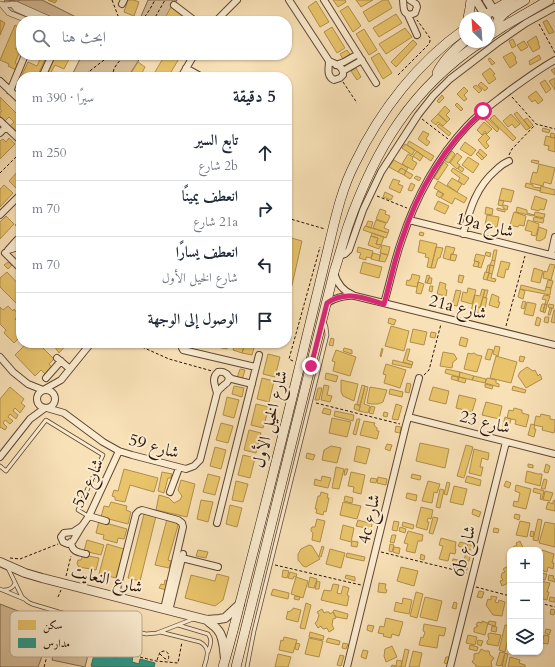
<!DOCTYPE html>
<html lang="ar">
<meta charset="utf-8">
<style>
body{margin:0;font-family:Cardo,Amiri,serif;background:#f6f6f7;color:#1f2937;direction:rtl}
.controls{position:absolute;right:12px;bottom:12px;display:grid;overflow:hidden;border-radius:8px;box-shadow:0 1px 3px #0004}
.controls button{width:36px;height:36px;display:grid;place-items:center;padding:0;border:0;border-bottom:1px solid #e0e1e3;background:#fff;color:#1f2937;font:20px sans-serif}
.compass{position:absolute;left:459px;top:12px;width:36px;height:36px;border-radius:50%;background:#fff;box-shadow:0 1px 3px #0004;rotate:335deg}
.stop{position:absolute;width:12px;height:12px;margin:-9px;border:3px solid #db2777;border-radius:50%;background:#fff}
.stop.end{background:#db2777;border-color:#fff;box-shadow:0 1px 4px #0008}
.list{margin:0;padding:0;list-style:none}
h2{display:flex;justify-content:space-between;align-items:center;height:52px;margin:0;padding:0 16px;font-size:17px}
h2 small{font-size:13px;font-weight:400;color:#747a83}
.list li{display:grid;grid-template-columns:26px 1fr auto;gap:12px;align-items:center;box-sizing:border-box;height:56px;padding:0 16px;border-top:1px solid #e0e1e3}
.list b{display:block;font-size:15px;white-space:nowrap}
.list p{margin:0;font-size:13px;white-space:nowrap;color:#747a83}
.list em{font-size:13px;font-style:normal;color:#747a83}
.icon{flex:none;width:22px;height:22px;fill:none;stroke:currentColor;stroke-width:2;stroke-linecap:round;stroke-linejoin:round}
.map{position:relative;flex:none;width:555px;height:667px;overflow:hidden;direction:ltr}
.search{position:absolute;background:#fff;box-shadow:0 1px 3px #0004;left:16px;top:16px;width:276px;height:44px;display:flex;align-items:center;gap:10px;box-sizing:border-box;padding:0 14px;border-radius:16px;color:#747a83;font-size:15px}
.panel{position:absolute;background:#fff;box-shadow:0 1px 3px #0004;left:16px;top:72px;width:276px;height:276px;border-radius:16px;direction:rtl}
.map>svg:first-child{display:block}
</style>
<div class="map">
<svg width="555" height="667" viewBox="0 0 555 667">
<rect width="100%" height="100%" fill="#f9e1b7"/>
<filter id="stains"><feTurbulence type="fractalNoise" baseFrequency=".005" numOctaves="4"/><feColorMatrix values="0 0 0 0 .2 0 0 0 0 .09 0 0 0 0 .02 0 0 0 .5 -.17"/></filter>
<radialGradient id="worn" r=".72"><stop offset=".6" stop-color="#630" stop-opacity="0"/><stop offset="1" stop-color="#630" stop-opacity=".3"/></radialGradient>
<path fill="#d6be99" stroke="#806850" d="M5 0 19 1V0H42L84 21H29L1 8Z
M148 0H177L164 21H139Z
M82 55H142L128 77H71Z
M0 604 54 625 38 667H0Z
M56 640 90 647 85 667 52 660Z"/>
<path fill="#e9c46a" stroke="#b08f4d" d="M48 0H57L55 3Z
M128 0H134L139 2 134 16 124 12Z
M333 0H345L346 2 338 7Z
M356 0H373L361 7Z
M383 0H388L392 8 369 22 363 12Z
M316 1 329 22 320 27 308 7Z
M348 6 361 26 353 32 340 11Z
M171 7 175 10 176 8 194 21H179L175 19 174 21H168V20L165 18Z
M396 14 402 23 379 37 373 28Z
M0 20 5 23 0 35Z
M547 20 554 32 549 34 543 22Z
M15 25 21 28V46L18 44 16 49 20 50 15 63 18 65 16 70 8 66 9 64 0 60Z
M332 27 345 48 337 53 324 32Z
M405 28 412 37 386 54 379 44Z
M364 29 377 50 369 55 356 34Z
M536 36 539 43H538L540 48 533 52 527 42Z
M513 39 516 46 512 48 509 41Z
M413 40 417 44 396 67 391 62Z
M524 41 528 47 521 51 517 45Z
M18 44 21 46V54H19L20 50 16 49Z
M347 50 350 54 343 59 340 54Z
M512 52 516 58 515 59 517 63 510 68 503 57Z
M379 53 392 73 383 79 371 58Z
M37 55H47L37 77H21L28 62 37 66 41 57Z
M54 55H71L64 69 55 65 50 74 57 77H45Z
M165 55H186L183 59 180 57 168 77H152Z
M539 55 541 59 530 65 529 61Z
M490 58 495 63 492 65 488 59Z
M138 62 145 67 141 75 144 77H133L130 75Z
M356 68 361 77 357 80 351 71Z
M490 68 495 74 493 75 496 79 489 84 482 74Z
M555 68V75L551 70Z
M555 78V90L549 81Z
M545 80 551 89 546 93 540 83Z
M481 82 488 88 485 91 478 85Z
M476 85 482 90 479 93 473 87Z
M464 87 468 91 464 95 467 99 464 101 457 94Z
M536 91 543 100 538 104 535 100 532 102 528 97Z
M442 95 444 98 439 103 437 101Z
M0 97 21 118V129L17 132 10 126 14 122 9 117 5 121 0 116V112L2 111 0 109Z
M457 103 463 109 461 111 455 105Z
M445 106 450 111 446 115 450 119 447 122 438 114Z
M517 112 530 128 526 130 514 114Z
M438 114 447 122 443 126 438 122 436 125 431 121Z
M511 114 520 124 515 128 512 124 508 127 503 121Z
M494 115 516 138 513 141 490 119Z
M487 118 499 129 497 132 485 120Z
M527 118 533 125 530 128 524 120Z
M484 122 492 129 487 134 485 131 482 135 477 130Z
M439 124 451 133 449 136 437 126Z
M543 128 550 130 549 133 542 131Z
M423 131 429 134 426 139 430 142 427 146 418 139Z
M485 133 490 138 486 142 489 146 486 149 478 140Z
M551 133 555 134V138L550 137Z
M546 136 555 138V152L548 150 549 146 544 145Z
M9 138 15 144 0 159V141L3 139 6 142Z
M409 141 434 156 431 161 407 145Z
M465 142 476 150 471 156 460 149Z
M405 144 415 150 412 155 402 148Z
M480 149 487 155 484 158 478 152Z
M417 151 423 156 420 161 413 156Z
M452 151 455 154 449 163 445 161Z
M478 152 484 158 482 160 476 154Z
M457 153 462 157 457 163 460 165 457 169 450 163Z
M408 154 413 157 412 160 417 163 413 170 402 164Z
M468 157 479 164 473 173 462 165Z
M394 160 408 168 406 171 401 168 398 172 389 167Z
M532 160 539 161 538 164 531 162Z
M444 162 448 165 438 180 434 178Z
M539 164 555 168 551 184 544 182 543 186 530 183 533 172 537 173Z
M460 166 464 169 462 172 458 169Z
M21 168V186L17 189 9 181Z
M401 168 406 171 404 175 398 172Z
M453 168 469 178 464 185 458 181 460 178 451 171Z
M406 171 413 175 410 179 404 175Z
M416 176 421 178 419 181 414 178Z
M452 178 462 184 457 192 447 185Z
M393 179 400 181 398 184 403 186 400 193 389 188Z
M438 181 467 198 464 203 455 198 452 204 441 198 444 194 434 188Z
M411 183 415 185 412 191 408 190Z
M526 183 533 185V187L541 188 540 191 525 187Z
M4 185 13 193 0 207V189Z
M541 186 555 190V195L540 192Z
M502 188 514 191 511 202 499 200Z
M438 191 443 194 440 198 436 195Z
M385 192 393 196 391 200 383 197Z
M535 196 547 200 544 210 540 209 539 211 531 209Z
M499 200 504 201 502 206 498 205Z
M438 201 449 206 445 214 434 209Z
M503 205 508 206 507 210 503 208Z
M486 207 493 209 492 215 485 214Z
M517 207 527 210V213L534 215 533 216 516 212Z
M497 208 505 210V212L497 210Z
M380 209 386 211 385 214 390 216 387 223 376 219Z
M514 212 526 216 524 226 519 225 518 227 510 225Z
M535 212 545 214 544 218 534 216Z
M487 215 499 217 497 227 485 225Z
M6 216 14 224 0 239V222Z
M534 217 544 219 543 223 533 221Z
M21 219V225L18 228 15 225Z
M376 220 386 223 384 228 389 230 388 233 373 228Z
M528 220 539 224 536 236 531 235 532 232 525 230Z
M368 221 373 222 371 228 366 226Z
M365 226 388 233 386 238 363 230Z
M539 227 547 230 545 238 540 241 536 240Z
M420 232 424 233 423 236 419 235Z
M372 233 384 237 381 245 376 244 378 238 371 236Z
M371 236 378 238 376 244 381 245 379 249 368 245Z
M288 237 302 241 290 294 287 293Z
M420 240 437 244 431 268 427 267 429 258 425 257 426 254 418 252Z
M382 245 390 247 388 255 380 253Z
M446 246 455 248 453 254H451L450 260 443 258Z
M358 247 373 251 371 258 366 257V260L359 258 361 253 357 252Z
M436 247 443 248 440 258H438L435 268H431Z
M494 250H497L495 261 492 260Z
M486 252 491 253 490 257 485 255Z
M373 253 380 255 379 261 371 259Z
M381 253 388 255 385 262 379 261Z
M451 254 457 255 455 261 450 260Z
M476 254 485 256 481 268 478 267 479 262 474 261Z
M492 260 495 261 494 266 490 265Z
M475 261 479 262 478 267 473 266Z
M501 261 510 263 508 270 506 269 504 278 497 276Z
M8 262 12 265 8 269 4 265Z
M363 262 382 267 379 278 360 273Z
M550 264 555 265 551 280 543 278 544 271 547 272Z
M488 265H490L489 273 486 272Z
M490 265 494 266 492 274 489 273Z
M534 268 543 271 540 283 531 281Z
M7 272 21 287V308L0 287V278Z
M485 272 489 273 487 280 483 279Z
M489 273 492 274 491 278 496 279 495 282 487 280Z
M412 274 420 276 417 287 406 285 407 280 409 281 410 279H411Z
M427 275 430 276 427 283H425Z
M459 275 464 276 462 283 458 282Z
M429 278H432L431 284 427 283Z
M548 280 553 281 551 288 546 287Z
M418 282 424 284 421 294 416 293Z
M440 282 446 284 445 289 447 290 446 296 437 294Z
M521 285 545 291 546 287 551 288 550 295 520 289Z
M430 286H433L432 292 429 291Z
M468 288 476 290 472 304 461 301 463 292 467 293Z
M482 289 485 290 480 308 478 307 476 312 471 311 475 295 480 296Z
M520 289 525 291 523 299 518 297Z
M456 290 461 291 457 306 452 305Z
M485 290H488L486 298 483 297Z
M492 294 499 297 498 302H500L498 308 489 305Z
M544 295 550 296 547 305 545 304 546 300 542 299Z
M483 297 487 298 485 309 480 308Z
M523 301 526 302 524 309 521 308Z
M527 302 536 304 533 316 524 314Z
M542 304H545L543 312 540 311Z
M545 304 547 305 545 313 543 312Z
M549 304 554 305 553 309 548 307Z
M8 306 13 311 14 309 19 315 15 319 20 324H21V336L14 343 4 333 6 330 0 324V307L3 310Z
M478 307 483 308 482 313 476 312Z
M550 308H552L550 315H548Z
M554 310H555V323L551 322Z
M537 317 541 319 539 326 535 325Z
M545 317H549L548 323 544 322Z
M389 318 396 320 394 325 388 323Z
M391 326 409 331 404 351 385 346Z
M413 329 427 332 424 345 410 342Z
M431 332 436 333 435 338 430 337Z
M461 337 468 339 466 347 459 345Z
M331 338 334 339 333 346 329 345Z
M27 343H38L54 359 49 364 52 367 45 374 41 370 35 376 15 355Z
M52 343H68L59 353Z
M209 343H218L217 347 208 344Z
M218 343H229L227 349 217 347Z
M235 343H245L242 353 233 350Z
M245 343 255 344 252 355 242 353Z
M495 346 500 347 498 356 493 354Z
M344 348 352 350V354L343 351Z
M382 348 383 349 381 357 380 356Z
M407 349H410L407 360 413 362 412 365 403 362Z
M488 349 493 350 490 360 485 359Z
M336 350 356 357 350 376 333 371 335 362 332 361Z
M443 352 454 354 457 359 453 362 452 368 440 366Z
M468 353 471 354 474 353 477 355 482 356 477 372 464 369Z
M268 354 280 357 275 377 263 374Z
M496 356 517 362 511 383 490 378Z
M520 356 525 357 523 362 519 361Z
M393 360 412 365 411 368 392 364Z
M386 364 406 370 400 388 384 383 386 375 383 374Z
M527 367 533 371 535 370 538 376 540 374 542 379 526 388 518 376 520 372Z
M240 369 245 370 242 380 237 378Z
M446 369 460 372 459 377 445 373Z
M460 372 474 376 472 380 459 377Z
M326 373 338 376 336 382 325 379Z
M452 376 458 377V381L451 379Z
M474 376 486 379 485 383 472 380Z
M459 377 466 379 465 383 458 381Z
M262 378 274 381 269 402 257 399Z
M487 378 496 380V383L499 384V387L485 383Z
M341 380 358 384 354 401 343 396 341 392Z
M407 383 411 384 409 393 405 392Z
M485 384 493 386 492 389 485 387Z
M324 385 329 386 327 395 332 396 330 402 321 400Z
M362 385 365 386 360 405 357 404Z
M234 386 244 388 242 397 232 394Z
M365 386 368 387 364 404 370 406 368 413 359 411Z
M513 386 526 390 525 393 512 390Z
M10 387 24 399 21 403 25 406 20 413 15 408 13 411 18 415 16 419 10 414 8 417 13 421 10 424 5 420 3 423 7 427 5 430 0 427V399Z
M370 387 387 390 383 402 378 404H371L367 403Z
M433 387 449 391 446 404 429 400Z
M318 388H322L319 400H315Z
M390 389 403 392 402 397 389 394Z
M459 395 476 399 472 412 456 408Z
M227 397 239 400 234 418 223 415Z
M486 402 502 406 499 419 482 415Z
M256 404 269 407 263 428 251 425Z
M355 404 360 406 359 411 354 409Z
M396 404 402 406 398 420 392 419Z
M371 406 375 407 373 414 369 413Z
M324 408 331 410 330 415 322 413Z
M514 408 522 410V413L529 415 526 427 515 424 516 420 507 418 509 410 513 411Z
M335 411 354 415 353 421 334 416Z
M384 412 388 413 387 417 383 416Z
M541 414 550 416V419L555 420V428L554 433 542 430 543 427 534 425 536 416 540 417Z
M505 417 511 419 508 430 502 429Z
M332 418 351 422 347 437 329 433Z
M357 419H360L356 435 353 434Z
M364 421 375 423 374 425 377 428V431H379L377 439 360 435Z
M221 423 233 426 228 443 216 440Z
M531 424 535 425 534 429H536L534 437 528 435Z
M396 426 401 427 400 433 395 432Z
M249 430 261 433 256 453 244 450Z
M420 443 449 449 445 468 416 461Z
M387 444 392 445 390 451 385 449Z
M466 445 473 447 464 478 457 476Z
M331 446 341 448 337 463 322 460 324 450Z
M357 446 370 449 366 464 354 461Z
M215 447 226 450 221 469 210 466Z
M474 449 489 453 488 460 482 458 480 467H483L481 476 469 473Z
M307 453 315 455 313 460 306 458Z
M243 455 255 458 250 478 238 475Z
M528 464 533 465V468L528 467Z
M546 464 550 466 548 473 544 472Z
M336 467 344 469 339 489 332 488Z
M124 469 158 478 154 492 130 485 125 502 115 500V497L112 496 114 490 118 491Z
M345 469H348L346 475H344Z
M527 471 538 474H542V475L540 486 525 482Z
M162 472 172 474 171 478H168L164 493 158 491Z
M351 472 365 475 361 494 353 492 354 487 348 486Z
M208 474 220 477 215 495 203 492Z
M412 474 421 476 420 480 411 478Z
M322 476 331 478 328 488 314 485 315 479 321 481Z
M467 476 481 480 480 486 465 482Z
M378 477 387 479 386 485 377 483Z
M371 478 377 479 376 483 370 482Z
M544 479 547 480 545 489H541Z
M181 480 195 484 187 517 156 510 159 495 169 498 174 503 180 500 182 496 178 490Z
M236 481 248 484 243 502 232 500Z
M428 481 440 484 437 493 434 492 432 503 422 501Z
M506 481 511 483 509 488 504 486Z
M447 482 450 483 447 495 444 494Z
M516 485 531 489 526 509 513 506 514 501 518 502 520 493 515 491Z
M454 486 467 489 463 505 450 502Z
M534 488 544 491 542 500 540 499 541 494 533 492Z
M440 489 444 490 440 508 436 507Z
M545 491 553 493 550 501 543 500Z
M321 492 328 494 327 498H329L326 512 324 511 323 515 316 513 317 509H315L318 496H320Z
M407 493 417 495 416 501 406 498Z
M345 496 353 498 352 503 344 501Z
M201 500 213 502 208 522 197 519Z
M555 500V511L546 509 548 502 553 504V501Z
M111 502 127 506 126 510 131 512 128 524 101 517 104 506 109 507Z
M343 502 361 506 357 519 340 515Z
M230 505 242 508 237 527 226 524Z
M421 507 433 510 431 519 428 518 427 522H429L427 530 416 527Z
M473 509 481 512 479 517 472 514Z
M144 514 156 516 140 581 128 578Z
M515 514 520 515 519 520 514 518Z
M433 517 438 518 433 534 429 533Z
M167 519 179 522 168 560 171 561 169 568 155 565Z
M317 519 325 521 320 542 312 540 313 533 311 531V529L312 527H315Z
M538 519 542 520 538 541 533 540Z
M358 520 372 524 371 529 356 526Z
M99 521 127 529 124 539 118 538 117 543 103 539 104 535 96 533Z
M394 521 399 522 397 531 392 530Z
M520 521 530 523 527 537 516 535Z
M403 522 414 525 413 529 402 526Z
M545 522 555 524V547L539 543Z
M343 525 354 528 351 542 340 539Z
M400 527 406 529 405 533 399 531Z
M494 528 499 529 498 533 493 532Z
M408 531 423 535 422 541H418L415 553 406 551 408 544 404 543Z
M531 531 534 532 533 537 530 536Z
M392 535H396L394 543 390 542Z
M441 538 456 542 455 549H456L455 554 450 553 448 561 439 559 443 546 439 545Z
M87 540 104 545 101 555 84 551Z
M352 541 358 542 357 547 351 546Z
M520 541 524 550H513V547L517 545 516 543Z
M460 542 468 544 466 549 458 546Z
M107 544 124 549 116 578 99 574Z
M390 544 394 545 392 552 389 551Z
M468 544 473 546 472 550 466 549Z
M309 545 312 546 320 559 306 567 303 566 298 560V554L301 549Z
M322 546 324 547 321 557 319 556Z
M394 547 400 548 399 554 393 552Z
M330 549 345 553 341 568 326 564Z
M198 550 208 552 206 558 196 556Z
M542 550 554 554 552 563H554L553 569 548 567 547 572 540 570V553H541Z
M347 553 365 557 364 561 346 557Z
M466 553 471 554 469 561 464 560Z
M421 554 425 556 424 560 420 559Z
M83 555 99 558 96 570 79 567 77 564 78 560H81Z
M453 559 468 562 467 570 451 566Z
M508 566 510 570V582L502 586 500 581 503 580 501 577 502 573 505 572 503 569Z
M401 567 418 571 414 586 397 581Z
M283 570 289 571 287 578 282 577Z
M290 572 297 574 296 577 294 576 293 579 288 578Z
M540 573 547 574 545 580 540 579Z
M217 574 229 577 223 600 215 606 185 598 191 575 215 581Z
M346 575 355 577V581L345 578Z
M549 575 554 576 553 578 555 579V582L548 580Z
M296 577 308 581 303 598 291 594Z
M310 577 317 579 314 588 308 587Z
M165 580 168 581 166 590 159 588 161 584 164 585Z
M317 581 320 582 319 589H315Z
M540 581 550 583 547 592H549L547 600 540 598Z
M379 583 386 584 385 589 387 590 386 593 378 592Z
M333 584 339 585 337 593 341 594 343 586 349 588 347 595 349 596 347 606 321 600 324 590 331 591Z
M273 589 289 593 288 599 271 595Z
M479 591 484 592 482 598 477 597Z
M416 592 423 594 417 618 410 616Z
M295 596 300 597 299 600 294 599Z
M491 596 497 597 495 602 498 603 499 600 505 602 502 616 493 615 486 605 488 599 491 600Z
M425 597 442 601 437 621 420 617Z
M550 597 555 598V602L549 601Z
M403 598 412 600 409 614 394 611 396 602 402 604Z
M454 602 457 603 456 609 452 608Z
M306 603 311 605 305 629 300 628Z
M293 608 301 610 298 622 286 619 288 611 289 612 293 609Z
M322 609 324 613 326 612H329L330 614 333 612 336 618 333 619 332 625 334 629 329 632 327 628 324 629 322 628 321 626 318 628 315 623 317 621 319 615 317 612Z
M551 609 555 610 554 615 550 614Z
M334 610 348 614 347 619 336 617 333 612Z
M386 618 403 622 399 636 392 634 391 638 383 636 384 634 378 633 380 626 384 627Z
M482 621 488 623 485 635 474 632V628L478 626 476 625 477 623 478 622 482 623Z
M489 621 496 622 495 626 488 624Z
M424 624 446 628 444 636 439 635 437 648 419 645 421 637 423 638 425 632 423 631Z
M368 625 374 626 372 632 367 630Z
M505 625 510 626V631L505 652 499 650Z
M492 626 497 627 496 632 491 631Z
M546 629 551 630 549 635 545 633Z
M310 632 324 636 323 640 309 637Z
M490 633 501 635 498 646 487 644V641L489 639 488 636V634Z
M468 635 477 637 475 645 466 643Z
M544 635 549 636 548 644 542 643Z
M284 637 297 640 293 653 279 650 281 640 283 641Z
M309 638 323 641 319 657 305 654Z
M328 638 340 641 339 645 326 642Z
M478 640 483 641 481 646 477 644Z
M296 643 300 644 298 650 295 649Z
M343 643 348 644 346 649 342 648Z
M470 645 478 647 477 651 469 649Z
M392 646 397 657 386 662 384 656 385 649Z
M405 649 409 650 405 667H401Z
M481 649 485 651H489L490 655 494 658 491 662 492 667H476V665L472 662 474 659V654L479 653Z
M363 650 368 651 366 659 361 657Z
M413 651 422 653 419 667H409Z
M500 652 505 653 501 666 496 665Z
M505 653 508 654 505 667H502Z
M278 654 291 657 288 667H275Z
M340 655 344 656 341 666 337 665Z
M446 657H450L448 664 444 663Z
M510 657 520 660 519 663 525 665V667H508Z
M397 660 402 661 401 667H391L392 665 396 666Z"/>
<path fill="#2a9d8f" stroke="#2a7466" d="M96 648 110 651 109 656 117 658 118 653 133 656 132 662 139 664 140 659 155 663 154 667H95L91 666Z"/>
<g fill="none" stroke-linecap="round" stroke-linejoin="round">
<g stroke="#5e4634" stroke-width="4.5">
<path id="service" d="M0 466 6 471 46 420 103 455 78 510 88 516
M8 568 22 597 28 602 32 604 59 612 146 634 157 633 193 619
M0 589 24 599
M4 590C9 590 13 588 15 583
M178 625 208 634C213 640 210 646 208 652
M160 632 200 642C211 648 207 657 204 667
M247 667 254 631 327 335 326 327 324 321"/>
</g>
<g stroke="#5e4634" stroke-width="6">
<path id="pedestrian" d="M0 4C4 6 10 4 16 4L54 21
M12 4 16 9 43 21
M2 5 9 13 29 21
M107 55 110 56"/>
</g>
<g stroke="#5e4634" stroke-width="8">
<path id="minor" d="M289 0 329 61
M324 0 376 83
M403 0C404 7 402 13 410 15L415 13 417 7 416 4 410 0
M122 4 124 0
M174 5 195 21
M408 15 417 35
M216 21 237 0
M329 61C335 64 344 66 343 75L340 78 334 80C326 76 329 68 329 61Z
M336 65 344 62 358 54
M186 68 202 77
M343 71 362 60
M42 77 52 55
M181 77 194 55
M0 81 21 101
M10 91 25 55
M0 121 19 139
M0 133 6 127
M0 215 21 194
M409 220 555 256
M463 234C470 209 476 187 496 170 500 166 504 163 509 161
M21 237 17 240 8 250 15 248H21
M5 253 21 269
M551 255 555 237
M339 256 345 254 349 250 363 210 381 172 418 115 433 96 450 79 497 43 526 23 555 7
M334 273C337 283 343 291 353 295
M327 303C335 298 344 295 355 296L555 345
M384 303C390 283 394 262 401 242 415 199 437 158 467 126 480 112 495 102 509 91 524 80 539 69 555 60
M182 344V348L183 350 256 367
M0 357 13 372 28 384 43 390
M57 358 70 369
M218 372C223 371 231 374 228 381 227 384 223 385 221 388 219 389 218 391 217 393 215 385 211 378 218 372Z
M227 375 232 379 252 384
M46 378 61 361
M45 389 61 380 91 343
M37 399a9 9 0 1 1 18 0a9 9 0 1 1-18 0Z
M47 408 64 413 103 442 119 451 132 455 186 469 194 466 200 460 217 393
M408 417 555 454
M0 457 30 419 45 408
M170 492 179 468
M89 516 106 521
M217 523 259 355
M82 526 89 516 119 451
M82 526 73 541 68 544 63 542 61 537 64 533 73 532Z
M71 542C72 552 78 552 86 554
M182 558 218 567
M115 597 136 514 139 511 142 510 178 520 182 523 183 527 164 609
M169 611 183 554
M347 667 406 425 419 378
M450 667 506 442"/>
</g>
<g stroke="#5e4634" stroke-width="10">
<path id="tertiary" d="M476 0 487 18
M487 0 496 14
M0 562 25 573 42 578 207 620 219 619 225 618 240 604
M207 620C210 624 214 625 217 629 224 636 224 650 225 659"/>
</g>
<g stroke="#2a1308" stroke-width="10">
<path id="secondary" d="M468 18 470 8 471 0
M480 18 511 0
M496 31C494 15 514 7 525 0
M489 36 504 26 549 0
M437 73C443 60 454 50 465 41
M223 667C229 646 235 624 240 603 262 518 284 433 304 348 312 315 320 282 328 249 335 220 341 190 355 163 380 111 418 62 465 29
M236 667 334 272C339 257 343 241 348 226 375 149 412 88 481 42"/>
</g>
<path stroke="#2a1308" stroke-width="1" stroke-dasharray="3 2" stroke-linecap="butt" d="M112 0 120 21
M142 21 150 9 155 0
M153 21 165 0
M539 24 555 53
M398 75 429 44 430 41V38L417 20
M82 77 104 60
M113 77C112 67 119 62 125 55
M343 82 357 103
M512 97 536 124 555 129
M422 119 448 139
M509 155 512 149 535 125
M0 173 21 152
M377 196 407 208
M287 218 325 229
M506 326 525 256
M133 343 169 359 212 371
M293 361 289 359 320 247
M424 375 429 370 441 324
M316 403 400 424
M381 552 467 573
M10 558 20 559 58 544
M275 565 361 585
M66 576 71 556
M476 587 510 596
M58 597 61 590
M540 603 555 607
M111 650 156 661 178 663 182 642
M160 654 164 658 168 660
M157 660 160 652 164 651C170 652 169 657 168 661
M44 667 58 616"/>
<use href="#service" stroke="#fbecd0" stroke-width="3"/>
<use href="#pedestrian" stroke="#fbecd0" stroke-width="5"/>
<use href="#minor" stroke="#fbecd0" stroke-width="6"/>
<use href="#tertiary" stroke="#fbecd0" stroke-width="8"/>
<use href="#secondary" stroke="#fbecd0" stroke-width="9"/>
</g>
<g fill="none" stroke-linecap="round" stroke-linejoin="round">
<path stroke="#db2777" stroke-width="5" d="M311 366 327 303C346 290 363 298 384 304 390 283 394 262 401 242 417 192 444 146 483 111"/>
</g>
<g text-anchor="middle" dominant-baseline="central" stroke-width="4" stroke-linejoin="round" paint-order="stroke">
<g font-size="17" fill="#2a1308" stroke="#fbecd0">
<text transform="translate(485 225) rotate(14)">19a شارع</text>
<text transform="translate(458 307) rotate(14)">21a شارع</text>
<text transform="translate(270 419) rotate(-76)">شارع الخيل الأول</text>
<text transform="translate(485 422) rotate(14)">شارع 23</text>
<text transform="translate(154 446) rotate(16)">شارع 59</text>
<text transform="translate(88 483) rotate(-65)">شارع 52</text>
<text transform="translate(369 519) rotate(-77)">4c شارع</text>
<text transform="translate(464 551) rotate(-76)">6b شارع</text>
<text transform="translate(107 579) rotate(14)">شارع النعايت</text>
</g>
</g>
<rect x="10" y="611" width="132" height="46" rx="6" fill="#fbecd0" stroke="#bcab94" stroke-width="1"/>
<rect x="18" y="620" width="18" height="10" fill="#e9c46a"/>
<rect x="18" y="638" width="18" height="10" fill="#2a9d8f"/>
<g font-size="11" fill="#2a1308">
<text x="43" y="629">سكن</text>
<text x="43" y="647">مدارس</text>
</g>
<rect width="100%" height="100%" filter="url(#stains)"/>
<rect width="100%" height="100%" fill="url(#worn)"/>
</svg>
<div class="controls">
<button>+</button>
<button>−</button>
<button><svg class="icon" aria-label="layers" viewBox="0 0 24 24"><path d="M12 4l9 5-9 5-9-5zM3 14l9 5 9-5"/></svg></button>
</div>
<svg class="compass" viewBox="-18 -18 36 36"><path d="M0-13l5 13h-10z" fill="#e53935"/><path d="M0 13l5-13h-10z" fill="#747a83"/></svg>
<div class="stop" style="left:483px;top:111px"></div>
<div class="stop end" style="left:311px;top:366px"></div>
<div class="search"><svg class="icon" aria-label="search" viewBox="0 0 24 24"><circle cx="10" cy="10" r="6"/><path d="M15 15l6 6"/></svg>ابحث هنا</div>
<section class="panel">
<h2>5 دقيقة<small>سيرًا · 390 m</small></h2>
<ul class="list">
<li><svg class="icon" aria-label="ahead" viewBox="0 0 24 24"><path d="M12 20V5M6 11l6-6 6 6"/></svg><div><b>تابع السير</b><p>2b شارع</p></div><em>250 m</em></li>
<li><svg class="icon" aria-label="right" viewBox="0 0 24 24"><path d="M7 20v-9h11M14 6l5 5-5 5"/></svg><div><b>انعطف يمينًا</b><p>21a شارع</p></div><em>70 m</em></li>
<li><svg class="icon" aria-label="left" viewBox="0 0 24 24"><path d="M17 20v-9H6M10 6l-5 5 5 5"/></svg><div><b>انعطف يسارًا</b><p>شارع الخيل الأول</p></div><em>70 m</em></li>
<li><svg class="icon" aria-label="arrive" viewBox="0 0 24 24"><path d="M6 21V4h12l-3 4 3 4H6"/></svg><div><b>الوصول إلى الوجهة</b></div></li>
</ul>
</section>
</div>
